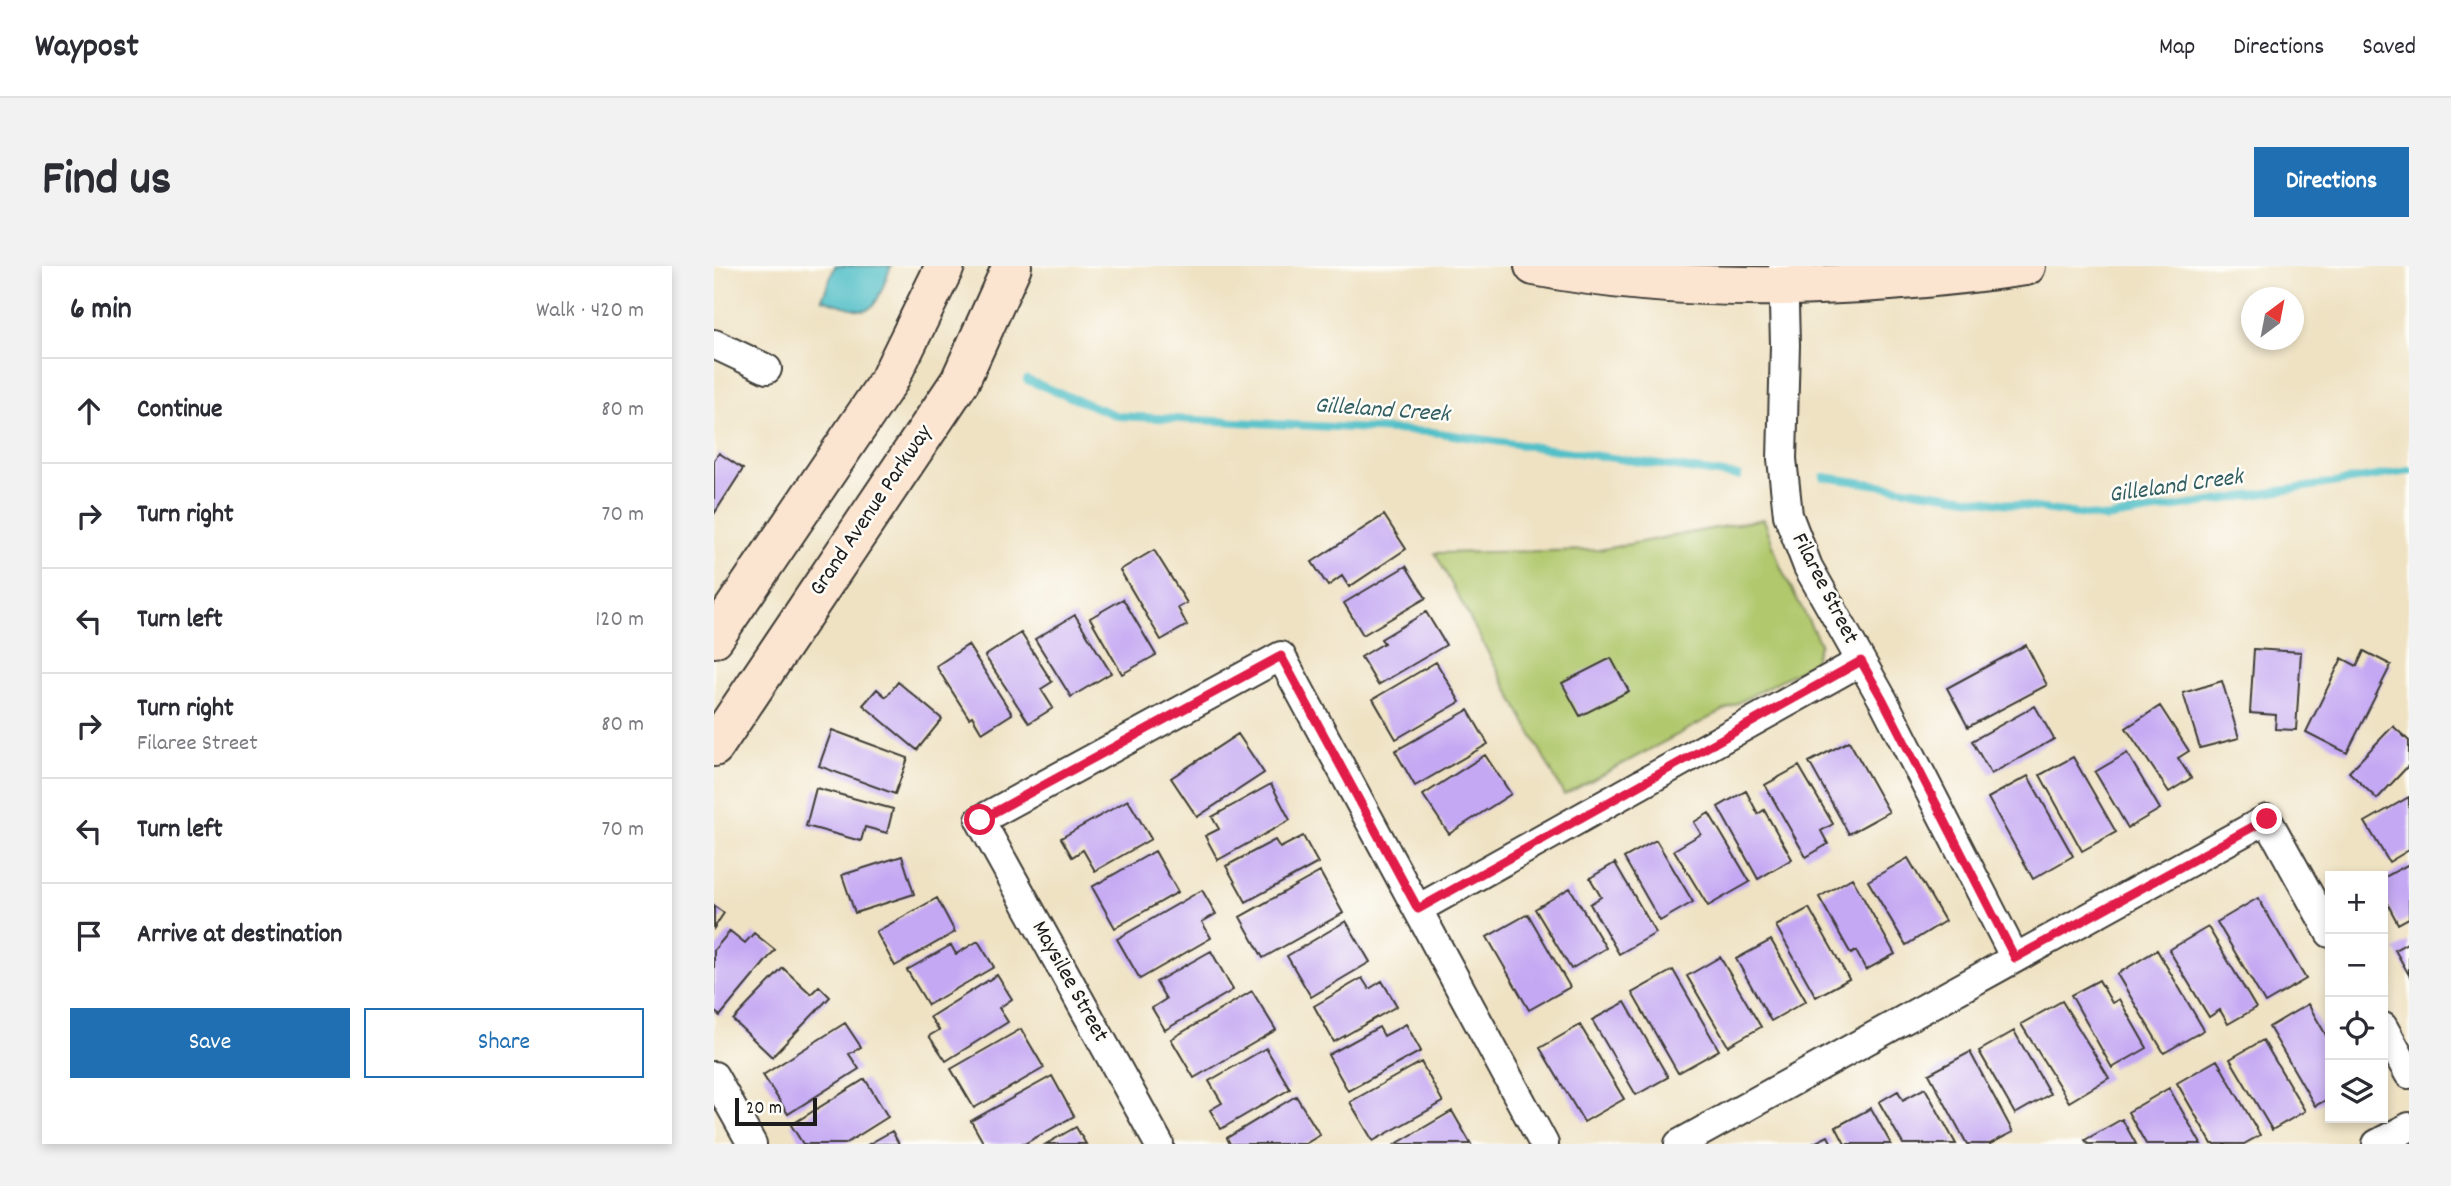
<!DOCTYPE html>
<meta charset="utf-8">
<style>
body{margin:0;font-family:Dekko,sans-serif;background:#f2f2f3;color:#2b2b33}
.controls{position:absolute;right:21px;bottom:21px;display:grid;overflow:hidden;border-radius:0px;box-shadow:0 4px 10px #0003}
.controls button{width:63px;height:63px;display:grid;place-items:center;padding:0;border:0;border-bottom:2px solid #e1e1e2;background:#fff;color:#2b2b33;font:35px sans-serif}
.compass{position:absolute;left:1527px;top:21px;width:63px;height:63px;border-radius:50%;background:#fff;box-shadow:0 4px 10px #0003;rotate:32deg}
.scale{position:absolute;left:21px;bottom:18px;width:82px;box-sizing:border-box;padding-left:7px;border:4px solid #1c1c1c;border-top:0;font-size:19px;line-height:24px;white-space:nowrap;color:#1c1c1c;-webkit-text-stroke:5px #fdfcf7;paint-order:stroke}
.stop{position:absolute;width:21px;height:21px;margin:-16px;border:5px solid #e11d48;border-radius:50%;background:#fff}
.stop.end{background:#e11d48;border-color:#fff;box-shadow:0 2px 7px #0008}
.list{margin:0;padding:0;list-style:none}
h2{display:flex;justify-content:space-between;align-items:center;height:91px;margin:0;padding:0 28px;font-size:30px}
h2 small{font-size:23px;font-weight:400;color:#7c7c81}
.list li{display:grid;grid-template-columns:46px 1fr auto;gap:21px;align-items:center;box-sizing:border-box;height:105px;padding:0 28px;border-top:2px solid #e1e1e2}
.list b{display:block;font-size:26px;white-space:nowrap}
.list p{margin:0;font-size:23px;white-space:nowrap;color:#7c7c81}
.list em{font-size:23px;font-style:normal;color:#7c7c81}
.actions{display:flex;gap:14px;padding:21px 28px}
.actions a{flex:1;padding:16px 0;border:2px solid #1f6fb2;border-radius:0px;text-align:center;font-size:24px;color:#1f6fb2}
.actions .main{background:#1f6fb2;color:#fff}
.icon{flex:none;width:38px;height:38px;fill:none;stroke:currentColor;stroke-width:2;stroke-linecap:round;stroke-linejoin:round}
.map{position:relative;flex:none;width:1695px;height:878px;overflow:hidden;border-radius:0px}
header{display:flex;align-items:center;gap:42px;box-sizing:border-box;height:98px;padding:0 35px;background:#fff;border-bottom:2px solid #e1e1e2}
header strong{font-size:33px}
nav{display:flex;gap:38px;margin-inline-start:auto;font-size:24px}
.intro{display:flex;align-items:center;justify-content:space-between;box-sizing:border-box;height:168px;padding:0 42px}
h1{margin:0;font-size:49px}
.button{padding:18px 32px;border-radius:0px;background:#1f6fb2;color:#fff;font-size:24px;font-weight:700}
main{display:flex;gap:42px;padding:0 42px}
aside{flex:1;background:#fff;border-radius:0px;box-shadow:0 4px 10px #0003}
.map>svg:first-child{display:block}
</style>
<header>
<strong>Waypost</strong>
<nav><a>Map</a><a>Directions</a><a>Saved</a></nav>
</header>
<div class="intro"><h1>Find us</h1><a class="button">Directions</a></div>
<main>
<aside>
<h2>6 min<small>Walk · 420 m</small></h2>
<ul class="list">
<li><svg class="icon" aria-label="ahead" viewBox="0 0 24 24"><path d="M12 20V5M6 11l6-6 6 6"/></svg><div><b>Continue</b></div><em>80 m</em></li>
<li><svg class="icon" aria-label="right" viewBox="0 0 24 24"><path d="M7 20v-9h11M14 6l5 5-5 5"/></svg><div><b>Turn right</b></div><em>70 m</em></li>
<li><svg class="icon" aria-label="left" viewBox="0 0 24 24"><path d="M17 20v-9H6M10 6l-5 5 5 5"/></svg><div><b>Turn left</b></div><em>120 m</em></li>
<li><svg class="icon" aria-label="right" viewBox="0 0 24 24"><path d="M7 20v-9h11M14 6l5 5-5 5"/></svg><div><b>Turn right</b><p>Filaree Street</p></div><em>80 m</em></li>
<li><svg class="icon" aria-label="left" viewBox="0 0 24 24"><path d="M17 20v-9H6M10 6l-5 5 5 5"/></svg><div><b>Turn left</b></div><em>70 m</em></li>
<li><svg class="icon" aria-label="arrive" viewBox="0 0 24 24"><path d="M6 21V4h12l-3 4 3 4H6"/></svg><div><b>Arrive at destination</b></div></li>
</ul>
<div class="actions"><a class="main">Save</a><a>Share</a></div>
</aside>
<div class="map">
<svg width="1695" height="878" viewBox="0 0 1695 878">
<rect width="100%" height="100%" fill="#fdfcf7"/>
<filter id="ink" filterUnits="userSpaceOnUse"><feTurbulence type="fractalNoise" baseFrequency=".0143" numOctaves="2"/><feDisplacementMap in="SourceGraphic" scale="14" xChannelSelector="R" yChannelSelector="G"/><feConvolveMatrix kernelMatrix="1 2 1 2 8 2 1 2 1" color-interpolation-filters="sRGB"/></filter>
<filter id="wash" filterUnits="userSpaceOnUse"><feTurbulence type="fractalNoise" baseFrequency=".00686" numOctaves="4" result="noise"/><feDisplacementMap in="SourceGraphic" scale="28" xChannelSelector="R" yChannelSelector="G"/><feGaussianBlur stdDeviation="1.57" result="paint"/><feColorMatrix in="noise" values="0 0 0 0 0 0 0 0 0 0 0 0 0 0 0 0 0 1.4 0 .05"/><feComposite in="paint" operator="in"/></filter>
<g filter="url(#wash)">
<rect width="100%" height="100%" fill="#efe2c3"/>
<path fill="#b1c86d" stroke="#667244" stroke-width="2" d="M1050 253 1067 302 1106 377 1099 397 850 529 721 287 884 284Z"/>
<path fill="#52c0c8" stroke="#376e72" stroke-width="2" d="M121 0H177C157 52 161 50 108 33Z"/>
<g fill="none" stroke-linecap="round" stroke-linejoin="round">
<path stroke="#52c0c8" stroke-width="8" d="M313 114 404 150 718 166 1024 210
M1110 211 1391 252 1695 205"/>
</g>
<g id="blocks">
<path fill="#c4a8f3" d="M5 187 29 203 0 248V194Z
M670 249 692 283 635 321 628 310 614 320 598 296Z
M440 284 473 337 464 342 473 359 447 374 406 304Z
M692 300 712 332 649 369 630 337Z
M409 333 442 389 408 408 376 352Z
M712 346 732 379 664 419 647 391 670 377 667 373Z
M361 349 397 407 357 431 321 373Z
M307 367 338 416 327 423 339 442 315 457 271 390Z
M254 379 298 448 268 467 258 450 255 452 222 400Z
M1312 379 1333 419 1254 461 1233 422Z
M1540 383 1587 386 1582 464 1561 463 1562 449 1536 447Z
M1650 385 1677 399 1633 487 1592 466 1628 392 1643 400Z
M897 392 915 425 866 450 848 417Z
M722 396 746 436 682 473 659 433Z
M1508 415 1525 472 1486 482 1469 427Z
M184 416 228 453 203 484 149 439 163 423 172 431Z
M1321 440 1340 473 1277 508 1258 475Z
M1446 440 1475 485 1464 492 1477 512 1455 526 1412 462Z
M754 444 774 478 701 520 681 485Z
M1679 460 1695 475V499L1663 533 1635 506Z
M118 464 194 492 181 528 105 500Z
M524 468 550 507 483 551 457 512Z
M1135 475 1175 546 1135 568 1095 496Z
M1413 487 1446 543 1414 562 1381 506Z
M771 489 797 528 735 568 709 529Z
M1359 491 1402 566 1368 585 1326 509Z
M1085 500 1119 558 1107 565 1114 578 1092 591 1051 519Z
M1314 510 1359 590 1319 613 1274 532Z
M557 518 576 554 504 594 491 570 505 563 498 551Z
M102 522 179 543 173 567 151 561 147 575 92 560Z
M1032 525 1044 548 1050 544 1078 593 1044 613 1004 541Z
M1695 531V584L1675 596 1651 556Z
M414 534 437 573 381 605 369 584 358 591 347 572Z
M995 547 1036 616 994 640 960 584 987 568 980 556Z
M589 570 604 597 532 636 512 600 561 574 566 582Z
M942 574 979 636 946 655 910 592Z
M441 585 464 626 401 662 378 621Z
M188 590 200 628 141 647 128 609Z
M1194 592 1231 655 1192 679 1154 615Z
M901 597 942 667 905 688 876 638 887 631 876 612Z
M1695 598V652L1684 658 1669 629V612Z
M606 606 629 647 549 692 526 651Z
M1138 612 1181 688 1152 704 1142 685 1137 688 1105 631Z
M856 622 892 682 857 703 821 643Z
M488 624 502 648 488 656 497 672 426 713 403 673Z
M223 632 241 666 181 700 162 666Z
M1544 632 1592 713 1551 737 1503 656Z
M0 640 10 647 0 662Z
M1095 642 1135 713 1102 731 1062 660Z
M814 648 856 721 815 744 773 671Z
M632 655 656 696 597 731 573 690Z
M1494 661 1542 742 1514 758 1506 744 1495 751 1455 684Z
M16 665 31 677 40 667 61 684 6 750 0 745V684Z
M1057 674 1092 735 1057 755 1022 693Z
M264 675 280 701 214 739 193 704 237 679 242 688Z
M1695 676V709L1681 684Z
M1443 684 1490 764 1450 787 1403 708Z
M497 685 519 724 451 764 438 742 452 733 442 716Z
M1006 691 1047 761 1014 780 973 710Z
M69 702 97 728 105 720 116 731 58 791 19 754Z
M959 704 1005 784 964 807 918 727Z
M283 709 298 733 285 742 294 756 232 795 215 770 225 764 216 751Z
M648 712 655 723 668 715 683 740 620 776 600 740Z
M1385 714 1398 737 1405 733 1433 782 1398 802 1357 729Z
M538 725 562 764 480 812 457 773Z
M1348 735 1395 812 1355 836 1307 758Z
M911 736 954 811 922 829 878 754Z
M1594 738 1616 776V832L1601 840 1555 761Z
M131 757 147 781 135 788 145 803 74 848 49 809Z
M692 758 707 785 634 825 614 789 665 761 670 770Z
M866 759 910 833 870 856 826 782Z
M307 763 330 802 260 842 237 803Z
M1300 765 1336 828 1301 848 1265 785Z
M1549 774 1591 845 1558 864 1516 793Z
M552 782 576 823 507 863 496 844 508 837 495 815Z
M1256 786 1299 866 1276 878H1253L1215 808Z
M1503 794 1546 869 1530 878H1498L1463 817Z
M707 796 729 836 659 875 636 836Z
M338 810 360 850 310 878H270L257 855Z
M151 813 174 851 131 878H89L77 859Z
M1211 822 1242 878H1189L1165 836 1184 825 1189 834Z
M1455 822 1487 878H1432L1414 846Z
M582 830 606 869 591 878H516L513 872Z
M1157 842 1177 878H1131L1122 861Z
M738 845 757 878H682Z
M1408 853 1422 878H1374L1371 874Z
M362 861 372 878H332Z
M178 865 185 878H155Z
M1114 870 1118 878H1098Z"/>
</g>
</g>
<g filter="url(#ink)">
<use href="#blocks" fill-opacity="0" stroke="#3c3a35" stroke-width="2"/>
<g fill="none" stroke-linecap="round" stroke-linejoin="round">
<g stroke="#3c3a35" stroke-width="32">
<path id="street" d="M1069 0 1071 79 1068 193 1074 249 1094 301 1169 434 1301 692
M0 78 53 103
M704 643 1147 395
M1669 761 1695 808
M0 810 38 878
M445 878 266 554 567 390 830 878
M965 878 1553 553 1616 667
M1663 878 1695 861"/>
</g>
<g stroke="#3c3a35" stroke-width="42">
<path id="secondary" d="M820 0C981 31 1151 23 1312 0
M0 372 175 114 231 0
M0 481 246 115 298 0"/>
</g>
<use href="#street" stroke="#fff" stroke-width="28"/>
<use href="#secondary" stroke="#fce5d0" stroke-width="38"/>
</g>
</g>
<g fill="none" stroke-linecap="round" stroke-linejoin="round" filter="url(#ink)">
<path stroke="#e11d48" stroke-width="9" d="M266 554 567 390 704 643 1147 395 1169 434 1301 692 1553 553"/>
</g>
<g text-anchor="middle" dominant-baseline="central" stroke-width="5" stroke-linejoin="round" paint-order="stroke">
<g font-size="23" fill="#1c1c1c" stroke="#fdfcf7">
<text transform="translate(158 245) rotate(-56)">Grand Avenue Parkway</text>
<text transform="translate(1110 323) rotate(63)">Filaree Street</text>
<text transform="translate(355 716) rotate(61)">Maysilee Street</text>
</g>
<g font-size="24" font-style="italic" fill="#325e61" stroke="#fdfcf7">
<text transform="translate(668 145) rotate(4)">Gilleland Creek</text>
<text transform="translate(1462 221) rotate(-8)">Gilleland Creek</text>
</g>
</g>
</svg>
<div class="controls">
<button>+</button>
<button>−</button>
<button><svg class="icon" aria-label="locate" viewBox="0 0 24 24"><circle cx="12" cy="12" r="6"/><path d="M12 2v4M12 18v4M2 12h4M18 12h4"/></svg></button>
<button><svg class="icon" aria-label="layers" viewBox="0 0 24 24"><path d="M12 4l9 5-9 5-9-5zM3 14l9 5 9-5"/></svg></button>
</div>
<svg class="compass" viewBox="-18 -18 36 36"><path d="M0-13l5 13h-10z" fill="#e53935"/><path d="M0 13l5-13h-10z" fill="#7c7c81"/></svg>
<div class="scale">20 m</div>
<div class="stop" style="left:266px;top:554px"></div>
<div class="stop end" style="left:1553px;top:553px"></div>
</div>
</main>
